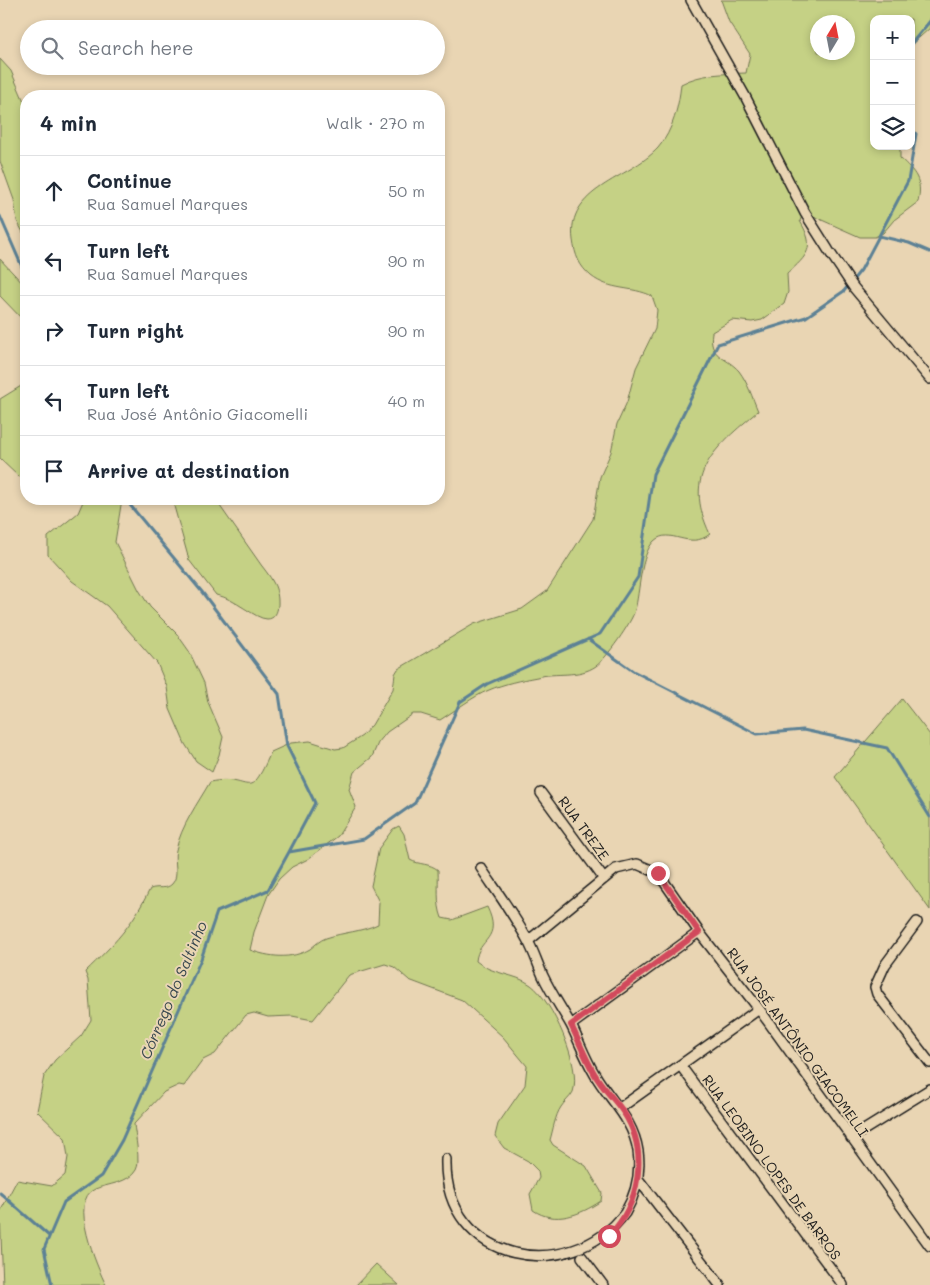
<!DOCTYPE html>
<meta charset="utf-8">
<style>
body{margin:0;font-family:Mali,sans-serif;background:#f2f2f3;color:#1f2937}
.controls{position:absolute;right:15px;top:15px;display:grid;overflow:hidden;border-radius:10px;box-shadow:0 2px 8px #0003}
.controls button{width:45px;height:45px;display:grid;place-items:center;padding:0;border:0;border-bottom:1px solid #e0e1e3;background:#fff;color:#1f2937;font:25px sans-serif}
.compass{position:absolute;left:810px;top:15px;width:45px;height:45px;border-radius:50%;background:#fff;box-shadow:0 2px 8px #0003;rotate:10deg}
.stop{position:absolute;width:15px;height:15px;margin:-11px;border:4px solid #d1495b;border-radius:50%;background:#fff}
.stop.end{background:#d1495b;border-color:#fff;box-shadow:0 1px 5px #0008}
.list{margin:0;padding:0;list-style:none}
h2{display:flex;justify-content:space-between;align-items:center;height:65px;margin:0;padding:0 20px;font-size:21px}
h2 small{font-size:16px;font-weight:400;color:#747a83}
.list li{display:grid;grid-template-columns:32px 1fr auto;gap:15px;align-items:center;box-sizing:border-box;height:70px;padding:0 20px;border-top:1px solid #e0e1e3}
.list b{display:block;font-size:19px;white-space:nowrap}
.list p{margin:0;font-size:16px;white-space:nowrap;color:#747a83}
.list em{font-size:16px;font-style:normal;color:#747a83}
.icon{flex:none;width:28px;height:28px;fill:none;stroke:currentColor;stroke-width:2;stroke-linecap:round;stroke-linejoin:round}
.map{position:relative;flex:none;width:930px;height:1285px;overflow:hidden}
.search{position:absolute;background:#fff;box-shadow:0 2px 8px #0003;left:20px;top:20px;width:425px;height:55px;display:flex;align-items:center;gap:12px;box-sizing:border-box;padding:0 18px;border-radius:28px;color:#747a83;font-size:19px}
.panel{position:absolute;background:#fff;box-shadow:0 2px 8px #0003;left:20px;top:90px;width:425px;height:415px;border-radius:20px}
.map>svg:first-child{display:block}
</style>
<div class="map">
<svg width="930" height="1285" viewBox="0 0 930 1285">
<rect width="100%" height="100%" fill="#e9d5b3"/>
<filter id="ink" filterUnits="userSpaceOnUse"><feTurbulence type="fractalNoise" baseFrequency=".02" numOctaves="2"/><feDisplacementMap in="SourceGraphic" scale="10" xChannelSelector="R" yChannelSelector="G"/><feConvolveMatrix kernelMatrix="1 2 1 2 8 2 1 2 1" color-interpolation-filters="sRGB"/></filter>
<g filter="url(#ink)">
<path fill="#c5d185" stroke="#707650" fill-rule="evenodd" d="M721 0H930V28L911 45V19H874V146H900V158C915 172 923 180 918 202L894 220 883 233 875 237H860L815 217 802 216 800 221C816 248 808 255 787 274L788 292 784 304 762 320 752 322 732 320 712 332C708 358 726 356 739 371 748 383 752 397 758 411 715 448 681 473 710 534 689 551 670 526 654 541 640 555 640 592 635 610 632 622 606 659 596 666 579 678 555 672 537 677 521 680 503 684 489 690 472 697 456 710 440 720L421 714H413L387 732 378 743 372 757 354 772 349 789 356 807 338 836 308 859 292 867 279 879 268 895 254 932 250 950C269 957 291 960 310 949 315 945 320 940 326 938 344 932 361 932 378 924L379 902 371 886 379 848 393 829 399 826 404 834 410 860C419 865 430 863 438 870 439 887 436 902 442 918L452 920 487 907C503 940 478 938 476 961 492 975 515 973 531 985 552 1000 582 1067 573 1092 570 1098 564 1102 561 1107 555 1116 553 1130 550 1140L553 1145 586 1166 602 1193 601 1201C580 1215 555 1225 533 1210L530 1194 539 1178 538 1171 528 1161 504 1148 495 1136 498 1124 525 1085 527 1066 503 1037 462 1000 409 980 394 967 385 964 349 975 313 1020 292 1016 268 1017 254 1013 246 1015 215 1054 203 1060 184 1086 179 1085 164 1092 134 1124C135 1135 141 1162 136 1170 129 1183 107 1184 95 1189 68 1200 97 1267 106 1285H3L0 1212 17 1180 52 1186 65 1175 68 1157 65 1138 37 1111 44 1076 55 1060 81 1036 91 1020 88 980 85 972C114 944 132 926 150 889 158 886 166 890 172 884 180 876 173 860 176 850 181 826 198 803 210 782 252 773 247 807 271 752L291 743 310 741 335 749 343 748 362 736 372 725 393 689 395 674 398 669 474 624 522 609 547 591 593 519 600 477 611 452 617 424 627 402 636 368 655 329 657 310 652 296C632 286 610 291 591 276 579 266 575 255 573 240 566 188 628 180 658 148 673 131 679 105 681 84 702 73 723 74 746 73L750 54 729 22ZM818 22H848V52H818Z
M0 59 11 71 26 106V238L17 221 14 200 0 161Z
M0 259 26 287V323L0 296Z
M26 383V474L19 477 0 459V399Z
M84 499H122L115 542 139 590 150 607 177 634 189 651 204 683 208 702 223 737 219 755 212 772 196 761 185 744 170 709 167 687 157 663 107 606 72 581 48 555V537L78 513Z
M172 499H215C229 519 243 539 257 559 262 567 270 575 274 584 279 593 282 619 267 619 255 619 235 598 216 595L189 560Z
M902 699 930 735V910L835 777Z
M376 1264 399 1285H356Z"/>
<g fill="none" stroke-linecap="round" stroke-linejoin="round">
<path stroke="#5c8195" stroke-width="3" d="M911 44 930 21
M0 216 26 276
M879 236 909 243 930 252
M128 499 130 505 202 592 279 694 287 746 315 803 289 852
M588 639 633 671 757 734 803 730 887 748 930 817
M0 1193 49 1236
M52 1285 44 1249 64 1202 101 1176 122 1140 201 959 217 912 268 890 289 852 364 839 415 803 460 702 487 684 600 634 638 577 653 474 718 344 806 317 844 291 861 270 908 181 916 134 911 128"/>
<g stroke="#1c1c1c" stroke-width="12">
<path id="minor" d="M691 0 745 96 805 213 829 251 854 288 930 379
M541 793 604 879
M917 922 885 965 875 987 877 994 930 1063
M528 941 616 869 637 864 658 873 699 932 759 1009 930 1246
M571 1025 699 932
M680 1065 843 1285
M620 1108 759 1009
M851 1138 930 1089
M446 1159C443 1265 571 1285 625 1213 636 1194 641 1173 638 1151 633 1118 609 1100 594 1073 585 1058 579 1041 571 1025 562 1009 551 993 543 976 538 965 534 952 528 941 515 916 497 892 481 868
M638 1179 720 1285
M582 1257 603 1285"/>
</g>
<use href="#minor" stroke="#e9d5b3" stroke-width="9"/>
</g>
</g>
<g fill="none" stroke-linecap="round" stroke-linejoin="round" filter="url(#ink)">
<path stroke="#d1495b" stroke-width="6" d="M609 1236C640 1204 649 1151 624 1113 615 1099 602 1088 594 1073 585 1058 579 1041 571 1025L699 932 658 873"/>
</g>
<g text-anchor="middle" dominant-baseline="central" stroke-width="4" stroke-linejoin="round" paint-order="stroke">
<g font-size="14" fill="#1c1c1c" stroke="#e9d5b3">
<text transform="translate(584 828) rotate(54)">RUA TREZE</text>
<text transform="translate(798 1042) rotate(54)">RUA JOSÉ ANTÔNIO GIACOMELLI</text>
<text transform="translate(772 1167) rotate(54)">RUA LEOBINO LOPES DE BARROS</text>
</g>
<g font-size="15" font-style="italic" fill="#36464e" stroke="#e9d5b3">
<text transform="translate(173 990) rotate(-67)">Córrego do Saltinho</text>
</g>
</g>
</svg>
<div class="controls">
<button>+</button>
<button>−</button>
<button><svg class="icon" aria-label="layers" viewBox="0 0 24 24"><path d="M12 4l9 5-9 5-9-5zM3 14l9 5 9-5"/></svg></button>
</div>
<svg class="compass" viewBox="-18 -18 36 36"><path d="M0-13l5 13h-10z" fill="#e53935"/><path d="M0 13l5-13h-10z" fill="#747a83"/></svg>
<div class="stop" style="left:609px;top:1236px"></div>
<div class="stop end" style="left:658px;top:873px"></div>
<div class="search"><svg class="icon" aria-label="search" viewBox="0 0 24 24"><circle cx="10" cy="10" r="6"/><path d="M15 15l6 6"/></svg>Search here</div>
<section class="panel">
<h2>4 min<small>Walk · 270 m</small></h2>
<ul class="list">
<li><svg class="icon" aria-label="ahead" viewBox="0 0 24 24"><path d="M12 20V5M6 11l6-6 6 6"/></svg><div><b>Continue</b><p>Rua Samuel Marques</p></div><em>50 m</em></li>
<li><svg class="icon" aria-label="left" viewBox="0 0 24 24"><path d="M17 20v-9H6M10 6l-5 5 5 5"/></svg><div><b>Turn left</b><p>Rua Samuel Marques</p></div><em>90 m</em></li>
<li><svg class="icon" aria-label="right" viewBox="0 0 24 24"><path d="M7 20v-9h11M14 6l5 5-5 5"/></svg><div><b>Turn right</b></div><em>90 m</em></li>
<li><svg class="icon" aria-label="left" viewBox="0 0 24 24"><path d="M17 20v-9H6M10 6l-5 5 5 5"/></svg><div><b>Turn left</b><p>Rua José Antônio Giacomelli</p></div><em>40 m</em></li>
<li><svg class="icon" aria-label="arrive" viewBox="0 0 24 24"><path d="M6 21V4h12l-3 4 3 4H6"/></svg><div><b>Arrive at destination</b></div></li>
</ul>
</section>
</div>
